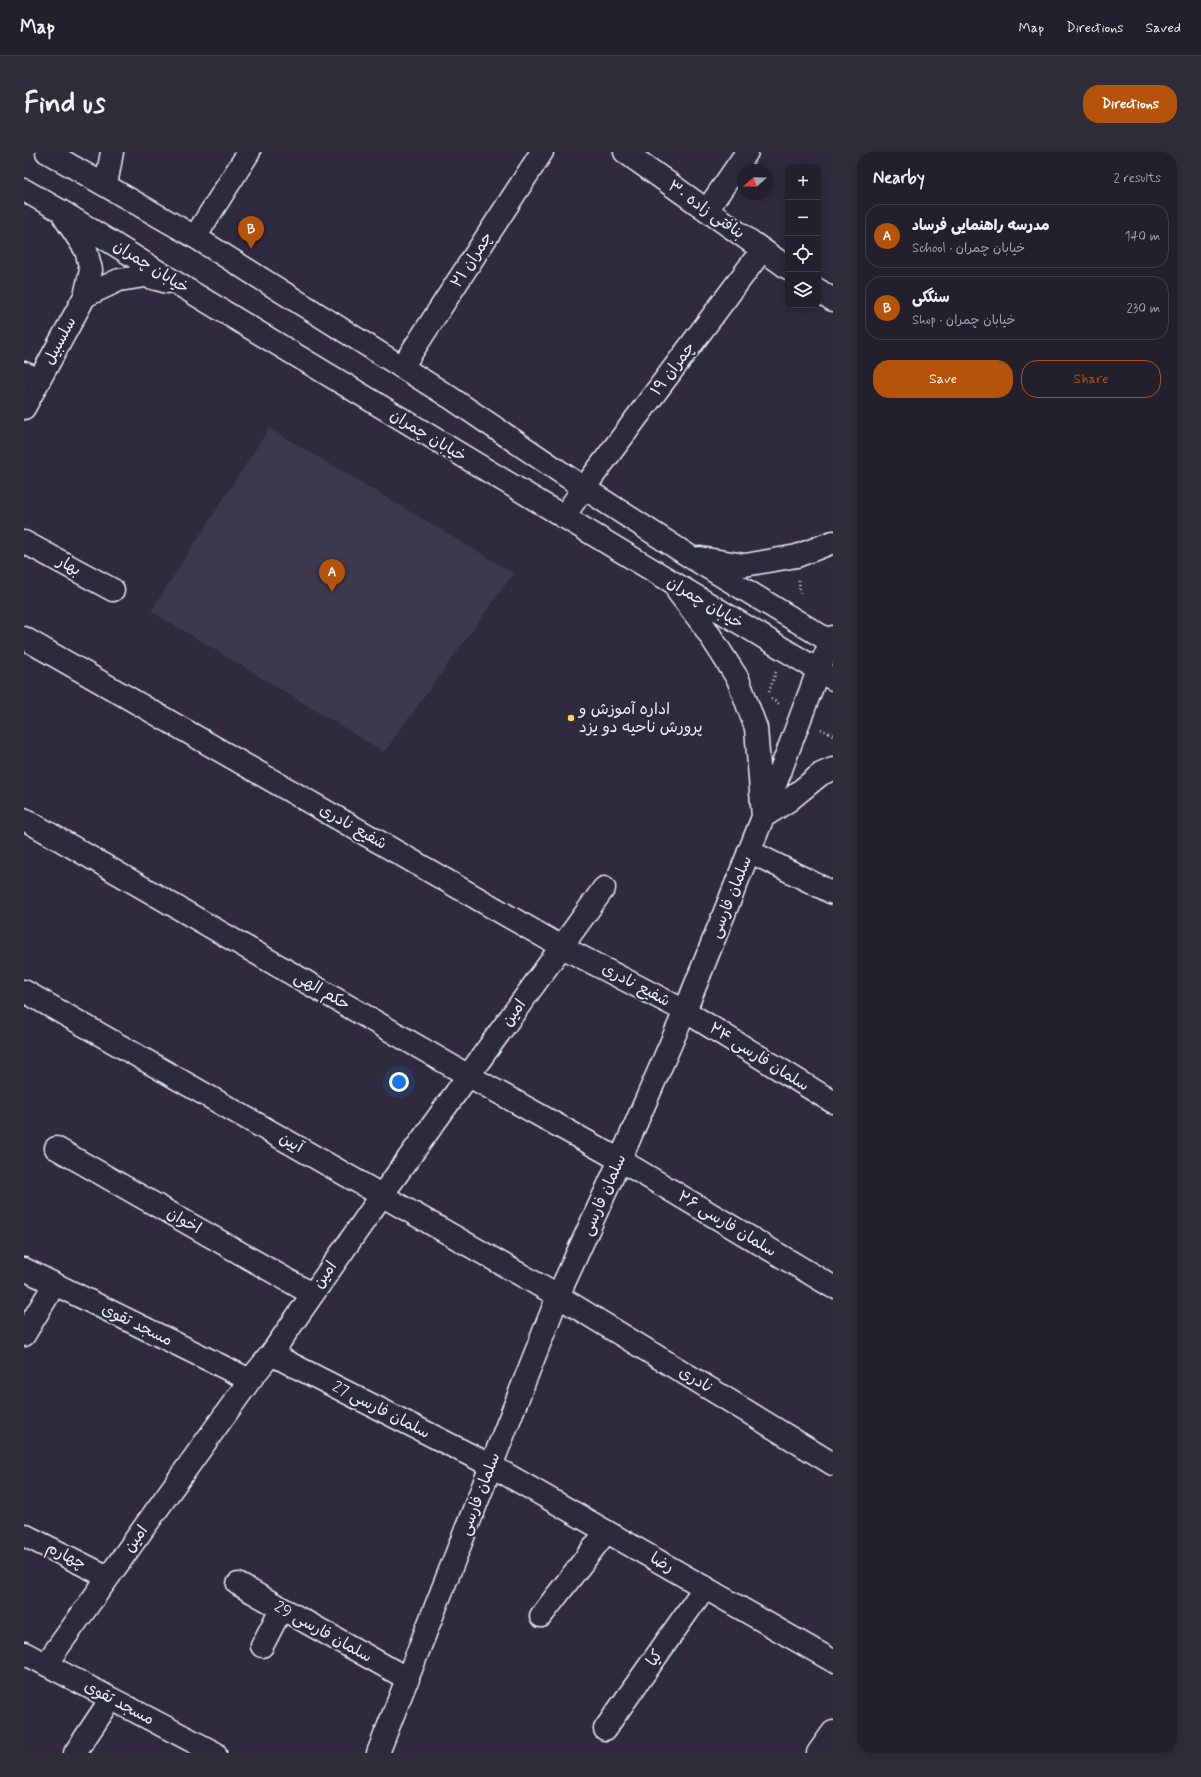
<!DOCTYPE html>
<meta charset="utf-8">
<style>
body{margin:0;font-family:Mynerve,"Playpen Sans Arabic",sans-serif;background:#2f2d3a;color:#f1f3f6}
.controls{position:absolute;right:12px;top:12px;display:grid;overflow:hidden;border-radius:8px;box-shadow:0 2px 10px #0003}
.controls button{width:36px;height:36px;display:grid;place-items:center;padding:0;border:0;border-bottom:1px solid #403e4a;background:#23202e;color:#f1f3f6;font:20px sans-serif}
.compass{position:absolute;left:713px;top:12px;width:36px;height:36px;border-radius:50%;background:#23202e;box-shadow:0 2px 10px #0003;rotate:250deg}
.you{position:absolute;left:375px;top:930px;width:14px;height:14px;margin:-10px;border:3px solid #fff;border-radius:50%;background:#1a73e8;box-shadow:0 0 0 6px #1a73e833}
.badge{display:grid;place-items:center;width:26px;height:26px;border-radius:50%;background:#b45309;color:#fff;font-size:13px;font-weight:700}
.pin{position:absolute;translate:-50% -33px;filter:drop-shadow(0 1px 2px #0008)}
.pin::after{content:'';position:absolute;top:21px;width:14px;height:12px;background:inherit;clip-path:polygon(0 0,100% 0,50% 100%)}
.list{margin:0;padding:0;list-style:none}
h2{display:flex;justify-content:space-between;align-items:center;height:52px;margin:0;padding:0 16px;font-size:17px}
h2 small{font-size:13px;font-weight:400;color:#a3a3aa}
.list li{display:grid;grid-template-columns:26px 1fr auto;gap:12px;align-items:center;box-sizing:border-box;height:64px;margin:0 8px 8px;padding:0 8px;border:1px solid #403e4a;border-radius:16px}
.list b{display:block;font-size:15px;white-space:nowrap}
.list p{margin:0;font-size:13px;white-space:nowrap;color:#a3a3aa}
.list em{font-size:13px;font-style:normal;color:#a3a3aa}
.actions{display:flex;gap:8px;padding:12px 16px}
.actions a{flex:1;padding:9px 0;border:1px solid #b45309;border-radius:16px;text-align:center;font-size:14px;color:#b45309}
.actions .main{background:#b45309;color:#fff}
.icon{flex:none;width:22px;height:22px;fill:none;stroke:currentColor;stroke-width:2;stroke-linecap:round;stroke-linejoin:round}
.map{position:relative;flex:none;width:809px;height:1601px;overflow:hidden;border-radius:16px}
header{display:flex;align-items:center;gap:24px;box-sizing:border-box;height:56px;padding:0 20px;background:#23202e;border-bottom:1px solid #403e4a}
header strong{font-size:19px}
nav{display:flex;gap:22px;margin-inline-start:auto;font-size:14px}
.intro{display:flex;align-items:center;justify-content:space-between;box-sizing:border-box;height:96px;padding:0 24px}
h1{margin:0;font-size:28px}
.button{padding:10px 18px;border-radius:16px;background:#b45309;color:#fff;font-size:14px;font-weight:700}
main{display:flex;gap:24px;padding:0 24px}
aside{flex:1;background:#23202e;border-radius:16px;box-shadow:0 2px 10px #0003}
.map>svg:first-child{display:block}
</style>
<header>
<strong>Map</strong>
<nav><a>Map</a><a>Directions</a><a>Saved</a></nav>
</header>
<div class="intro"><h1>Find us</h1><a class="button">Directions</a></div>
<main>
<div class="map">
<svg width="809" height="1601" viewBox="0 0 809 1601">
<rect width="100%" height="100%" fill="#2f2a3d"/>
<filter id="ink" filterUnits="userSpaceOnUse"><feTurbulence type="fractalNoise" baseFrequency=".025" numOctaves="2"/><feDisplacementMap in="SourceGraphic" scale="8" xChannelSelector="R" yChannelSelector="G"/><feConvolveMatrix kernelMatrix="1 2 1 2 8 2 1 2 1" color-interpolation-filters="sRGB"/></filter>
<g filter="url(#ink)">
<path fill="#3d384e" d="M245 276 490 421 360 600 127 459Z"/>
<g fill="none" stroke-linecap="round" stroke-linejoin="round">
<g stroke="#e8f1f8" stroke-width="25">
<path id="street" d="M601 0 764 116
M683 58 723 0
M171 85 225 0
M794 138 809 148
M378 215 518 0
M0 221 15 228
M560 336 738 98
M0 390 89 438
M0 486 538 795 661 859 809 950
M0 667 445 924 596 1008 809 1135
M725 699 809 741
M0 839 534 1144 809 1312
M32 996 288 1142
M0 1117 226 1228
M0 1183 30 1133
M247 1202 466 1313 809 1509
M0 1383 84 1425
M214 1432 384 1527
M517 1464 582 1380
M238 1494 257 1457
M0 1501 191 1601
M22 1512 226 1228 247 1202 358 1043 580 736
M581 1577 681 1435
M51 1601 87 1547
M794 1601 809 1580"/>
</g>
<g stroke="#e8f1f8" stroke-width="25">
<path id="secondary" d="M23 0 171 85 427 246 560 336 665 404 809 491
M82 33 88 0
M0 38 37 59 154 132 809 527
M61 144 95 128 121 124 143 130
M0 256 61 144 67 118 62 98 40 65
M539 365 560 336
M676 406 721 413 773 404 809 390
M654 440 680 474 714 527 732 576 739 665 764 649 797 622 809 617
M354 1601 534 1144 596 1008 661 859 739 665 794 519 809 485"/>
</g>
<path stroke="#e8f1f8" stroke-width="2.5" stroke-dasharray="1 3" stroke-linecap="butt" d="M775 428 776 443
M745 540 752 520
M747 547 757 553
M797 577 809 583"/>
<use href="#street" stroke="#2f2a3d" stroke-width="22"/>
<use href="#secondary" stroke="#2f2a3d" stroke-width="22"/>
</g>
</g>
<circle fill="#ffd166" stroke="#2f2a3d" stroke-width="1.5" cx="547" cy="566" r="4"/>
<g text-anchor="middle" dominant-baseline="central" stroke-width="4" stroke-linejoin="round" paint-order="stroke">
<g font-size="16" fill="#e8f1f8" stroke="#2f2a3d">
<text transform="translate(682 58) rotate(35)">بنافتی زاده ۳۰</text>
<text transform="translate(448 108) rotate(-57)">چمران ۲۱</text>
<text transform="translate(127 115) rotate(32)">خیابان چمران</text>
<text transform="translate(36 189) rotate(-62)">سلسبیل</text>
<text transform="translate(649 217) rotate(-53)">چمران ۱۹</text>
<text transform="translate(404 284) rotate(31)">خیابان چمران</text>
<text transform="translate(45 414) rotate(29)">بهار</text>
<text transform="translate(681 451) rotate(31)">خیابان چمران</text>
<text transform="translate(329 675) rotate(30)">شفیع نادری</text>
<text transform="translate(707 745) rotate(-68)">سلمان فارسی</text>
<text transform="translate(612 833) rotate(28)">شفیع نادری</text>
<text transform="translate(298 839) rotate(30)">حکم الهی</text>
<text transform="translate(490 861) rotate(-54)">امین</text>
<text transform="translate(735 905) rotate(32)">سلمان فارسی ۲۴</text>
<text transform="translate(267 991) rotate(30)">آیین</text>
<text transform="translate(580 1043) rotate(-66)">سلمان فارسی</text>
<text transform="translate(160 1069) rotate(30)">اخوان</text>
<text transform="translate(703 1072) rotate(31)">سلمان فارسی ۲۶</text>
<text transform="translate(301 1123) rotate(-55)">امین</text>
<text transform="translate(113 1173) rotate(26)">مسجد تقوی</text>
<text transform="translate(672 1228) rotate(31)">نادری</text>
<text transform="translate(357 1258) rotate(27)">سلمان فارسی 27</text>
<text transform="translate(456 1342) rotate(-69)">سلمان فارسی</text>
<text transform="translate(112 1387) rotate(-54)">امین</text>
<text transform="translate(42 1404) rotate(27)">چهارم</text>
<text transform="translate(638 1411) rotate(29)">رضا</text>
<text transform="translate(299 1480) rotate(29)">سلمان فارسی 29</text>
<text transform="translate(631 1506) rotate(-55)">کیا</text>
<text transform="translate(95 1551) rotate(28)">مسجد تقوی</text>
</g>
<g font-size="16" fill="#e8f1f8" stroke="#2f2a3d" text-anchor="start">
<text x="555" y="557">اداره آموزش و<tspan x="555" dy="18">پرورش ناحیه دو یزد</tspan></text>
</g>
</g>
</svg>
<div class="controls">
<button>+</button>
<button>−</button>
<button><svg class="icon" aria-label="locate" viewBox="0 0 24 24"><circle cx="12" cy="12" r="6"/><path d="M12 2v4M12 18v4M2 12h4M18 12h4"/></svg></button>
<button><svg class="icon" aria-label="layers" viewBox="0 0 24 24"><path d="M12 4l9 5-9 5-9-5zM3 14l9 5 9-5"/></svg></button>
</div>
<svg class="compass" viewBox="-18 -18 36 36"><path d="M0-13l5 13h-10z" fill="#e53935"/><path d="M0 13l5-13h-10z" fill="#a3a3aa"/></svg>
<div class="you"></div>
<div class="pin badge" style="left:308px;top:440px">A</div>
<div class="pin badge" style="left:227px;top:97px">B</div>
</div>
<aside>
<h2>Nearby<small>2 results</small></h2>
<ul class="list">
<li><span class="badge">A</span><div><b>مدرسه راهنمایی فرساد</b><p>School · خیابان چمران</p></div><em>140 m</em></li>
<li><span class="badge">B</span><div><b>سنگکی</b><p>Shop · خیابان چمران</p></div><em>230 m</em></li>
</ul>
<div class="actions"><a class="main">Save</a><a>Share</a></div>
</aside>
</main>
